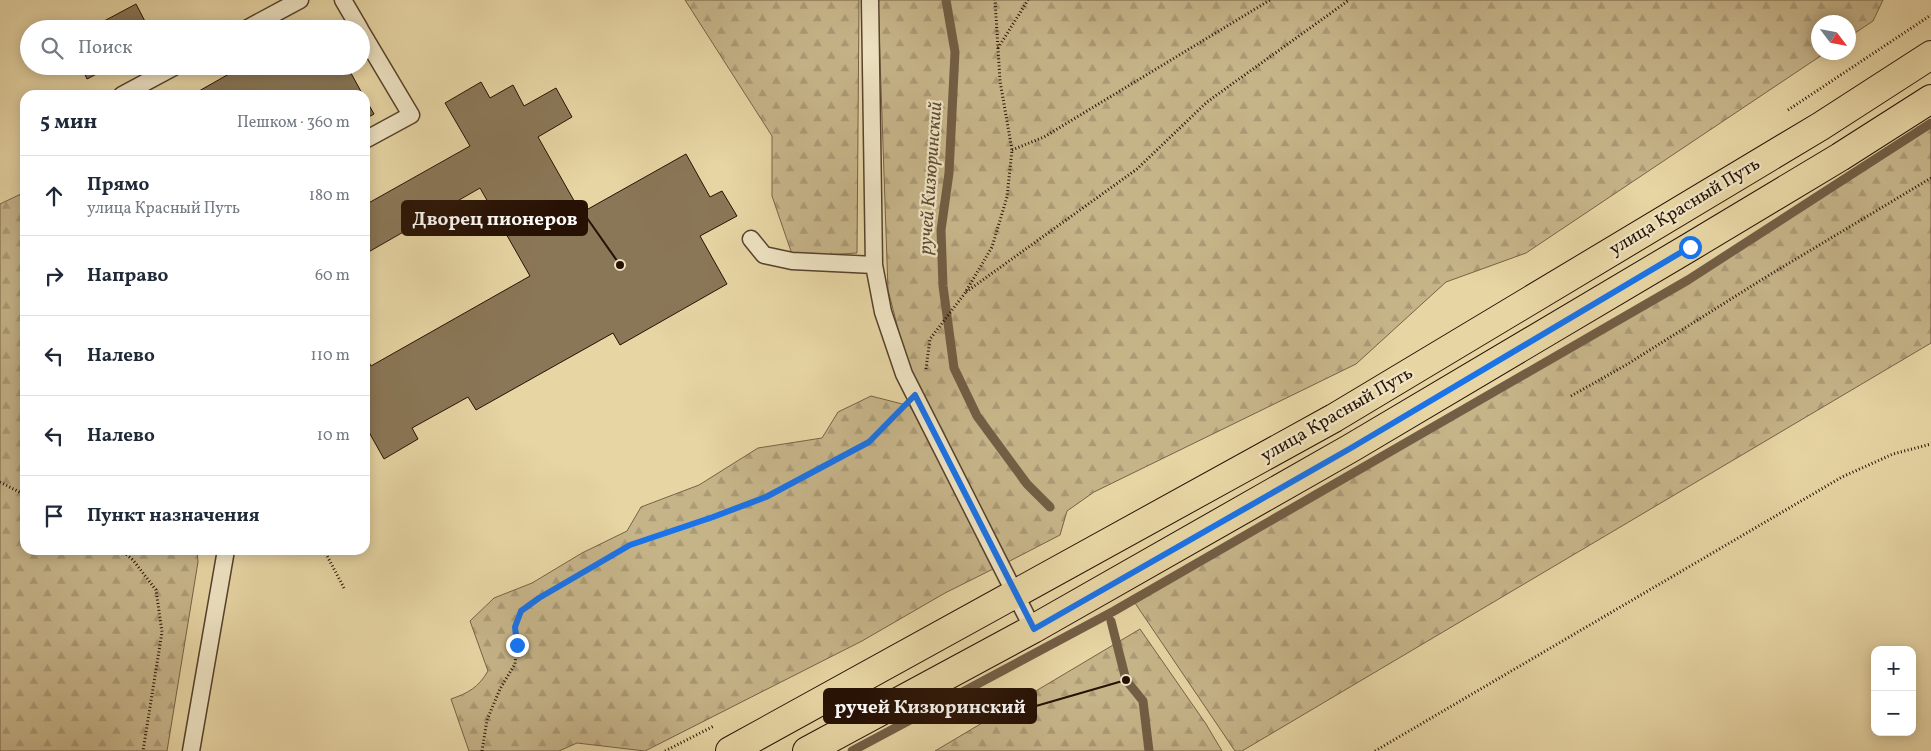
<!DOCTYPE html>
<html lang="ru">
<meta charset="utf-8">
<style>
body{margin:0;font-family:Vollkorn,serif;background:#f2f2f3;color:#1f2937}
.controls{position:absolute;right:15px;bottom:15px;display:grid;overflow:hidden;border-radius:10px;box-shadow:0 2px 12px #0003}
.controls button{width:45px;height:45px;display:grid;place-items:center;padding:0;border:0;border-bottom:1px solid #e0e1e3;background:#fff;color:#1f2937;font:25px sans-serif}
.compass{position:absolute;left:1811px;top:15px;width:45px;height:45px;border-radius:50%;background:#fff;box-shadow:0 2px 12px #0003;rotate:122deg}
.stop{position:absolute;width:15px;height:15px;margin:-11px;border:4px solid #1a73e8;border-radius:50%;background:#fff}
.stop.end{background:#1a73e8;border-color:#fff;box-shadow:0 1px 5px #0008}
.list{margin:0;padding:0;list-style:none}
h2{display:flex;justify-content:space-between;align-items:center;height:65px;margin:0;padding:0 20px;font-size:21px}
h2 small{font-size:16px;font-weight:400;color:#747a83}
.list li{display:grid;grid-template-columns:32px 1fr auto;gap:15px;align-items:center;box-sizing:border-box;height:80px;padding:0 20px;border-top:1px solid #e0e1e3}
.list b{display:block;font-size:19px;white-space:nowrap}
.list p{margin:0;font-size:16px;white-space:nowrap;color:#747a83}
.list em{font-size:16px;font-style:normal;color:#747a83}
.icon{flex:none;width:28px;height:28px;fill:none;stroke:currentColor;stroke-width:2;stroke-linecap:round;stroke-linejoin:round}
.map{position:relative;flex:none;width:1931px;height:751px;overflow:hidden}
.search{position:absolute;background:#fff;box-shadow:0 2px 12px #0003;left:20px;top:20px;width:350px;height:55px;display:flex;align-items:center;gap:12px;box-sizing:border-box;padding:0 18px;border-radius:28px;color:#747a83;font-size:19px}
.panel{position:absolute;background:#fff;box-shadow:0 2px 12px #0003;left:20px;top:90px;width:350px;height:465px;border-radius:15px}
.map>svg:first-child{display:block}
</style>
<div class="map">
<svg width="1931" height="751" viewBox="0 0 1931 751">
<defs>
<pattern id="forest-firs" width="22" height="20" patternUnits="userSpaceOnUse" patternTransform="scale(1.25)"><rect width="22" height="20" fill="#c6b489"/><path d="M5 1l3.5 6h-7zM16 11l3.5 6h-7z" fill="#aa9a75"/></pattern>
</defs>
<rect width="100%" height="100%" fill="#e7d5a4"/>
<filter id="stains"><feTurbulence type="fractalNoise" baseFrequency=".004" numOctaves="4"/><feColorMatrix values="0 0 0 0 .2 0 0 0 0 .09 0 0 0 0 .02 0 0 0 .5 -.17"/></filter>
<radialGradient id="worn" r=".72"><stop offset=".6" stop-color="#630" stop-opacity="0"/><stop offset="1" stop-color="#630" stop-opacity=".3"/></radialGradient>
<path fill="url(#forest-firs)" stroke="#766246" d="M685 0H859L857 253 793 257 772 196V136Z
M878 0H1883L1873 21 1849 37 1848 22H1818V52L1825 53 1526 253 1446 282 1356 364 1094 492 1067 511 1060 535 1006 563 911 379 888 290Z
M1931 128V343L1242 751H1235L1135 603 1701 275Z
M25 192V550H197L198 562 167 751H0V204Z
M871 396 910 406 995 568 945 593 862 641 645 751 577 743 559 751H469L451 699C468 693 478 688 488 671L470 621 494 598 532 583 582 553 627 531 641 507 699 485 758 448 822 438 838 412Z
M1140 629 1206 724 1222 751H935Z"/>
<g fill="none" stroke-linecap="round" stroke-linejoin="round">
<path stroke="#725e44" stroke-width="9" d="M946 0 955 52 949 173 941 230 943 286 954 368 977 416 1027 484 1050 507
M1111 621 1126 680 1143 701 1149 751
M852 751 1114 611 1688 280 1931 123"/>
</g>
<path fill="#8a7757" stroke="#261104" d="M136 4 149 29H89Z
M81 66H112L87 79Z
M243 66H347L363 95H192Z
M481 82 490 98 513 85 524 106 556 88 572 117 538 137 581 213 686 154 710 197 722 191 737 216 700 236 727 284 620 345 613 333 476 410 468 397 412 428 418 439 384 459 365 425V355L371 366 530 276 480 188 365 254V205L470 146 445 103Z
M365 98 374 114 365 119Z"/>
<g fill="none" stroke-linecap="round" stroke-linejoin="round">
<g stroke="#56422c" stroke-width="19">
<path id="lane" d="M343 0 360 29
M870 0 874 265 883 312 904 374 1033 629
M246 29 300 0
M361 31 411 115 365 140
M122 95 176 66
M751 239 764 255 792 261 874 265
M191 751 226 550"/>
</g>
<g stroke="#261104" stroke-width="30">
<path id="primary" d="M730 751 1334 418 1821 126 1931 55
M807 751 1033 629 1351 448 1690 247 1840 157 1931 99"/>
</g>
<path stroke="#261104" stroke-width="3" stroke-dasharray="1 2.5" stroke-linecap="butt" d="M998 48 1028 0
M1788 110 1931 15
M1012 150 1044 137 1270 0
M966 292 1137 169 1207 102 1349 0
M926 369 930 339 965 293 992 247 1007 197 1012 150 1000 81 995 0
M1571 396 1626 365 1766 277 1931 178
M0 482 25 495
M121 550 133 560 156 590 162 632 143 751
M324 550 344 588
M482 751 487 720 500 689 515 664 517 645 515 627 521 611 539 598 630 545 713 517 766 497 869 442 899 411
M665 751 714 726
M1375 751 1842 477 1893 454 1931 444"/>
<use href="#lane" stroke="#efe4c4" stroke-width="16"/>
<use href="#primary" stroke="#e7d5a4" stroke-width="28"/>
</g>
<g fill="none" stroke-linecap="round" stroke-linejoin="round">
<path stroke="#1a73e8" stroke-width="6" d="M517 645 515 627 521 611 539 598 630 545 713 517 766 497 869 442 915 395 1034 629 1351 448 1690 247"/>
</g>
<g text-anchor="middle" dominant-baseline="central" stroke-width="4.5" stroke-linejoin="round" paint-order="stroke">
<g font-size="18" fill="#261104" stroke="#efe4c4">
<text transform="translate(1685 207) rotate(-31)">улица Красный Путь</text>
<text transform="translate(1337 415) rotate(-30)">улица Красный Путь</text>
</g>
<g font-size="19" font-style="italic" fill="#5f4b34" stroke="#efe4c4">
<text transform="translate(931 178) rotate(-86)">ручей Кизюринский</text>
</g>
</g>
<path fill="none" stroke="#261104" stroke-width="2" d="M620 265L587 218M1126 680L1036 706"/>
<g fill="#261104" stroke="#efe4c4" stroke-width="2">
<circle cx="620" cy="265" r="5"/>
<circle cx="1126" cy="680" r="5"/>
</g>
<g fill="#261104" stroke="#261104" stroke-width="2">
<rect x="402" y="201" width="185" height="34" rx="5"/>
<rect x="824" y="689" width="212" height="34" rx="5"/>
</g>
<g font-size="19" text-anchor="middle" font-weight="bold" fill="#fff">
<text x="495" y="225">Дворец пионеров</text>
<text x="930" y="713">ручей Кизюринский</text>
</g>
<rect width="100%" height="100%" filter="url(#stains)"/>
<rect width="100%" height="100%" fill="url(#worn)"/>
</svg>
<div class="controls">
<button>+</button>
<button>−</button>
</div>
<svg class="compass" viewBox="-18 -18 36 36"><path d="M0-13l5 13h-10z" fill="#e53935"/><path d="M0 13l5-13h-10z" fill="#747a83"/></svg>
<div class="stop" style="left:1690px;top:247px"></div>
<div class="stop end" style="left:517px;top:645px"></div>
<div class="search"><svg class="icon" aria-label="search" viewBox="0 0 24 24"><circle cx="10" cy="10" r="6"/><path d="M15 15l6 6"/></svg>Поиск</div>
<section class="panel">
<h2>5 мин<small>Пешком · 360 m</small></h2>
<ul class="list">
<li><svg class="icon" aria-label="ahead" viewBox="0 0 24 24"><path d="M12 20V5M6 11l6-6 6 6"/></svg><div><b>Прямо</b><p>улица Красный Путь</p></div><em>180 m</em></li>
<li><svg class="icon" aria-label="right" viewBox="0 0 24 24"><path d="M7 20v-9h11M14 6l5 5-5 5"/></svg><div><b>Направо</b></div><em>60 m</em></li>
<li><svg class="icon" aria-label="left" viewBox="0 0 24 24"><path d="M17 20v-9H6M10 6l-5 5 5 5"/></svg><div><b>Налево</b></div><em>110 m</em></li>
<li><svg class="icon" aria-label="left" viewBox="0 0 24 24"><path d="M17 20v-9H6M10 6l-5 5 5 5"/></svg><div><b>Налево</b></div><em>10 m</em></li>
<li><svg class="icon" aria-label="arrive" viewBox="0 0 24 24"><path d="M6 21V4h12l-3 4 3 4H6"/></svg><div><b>Пункт назначения</b></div></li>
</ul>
</section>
</div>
